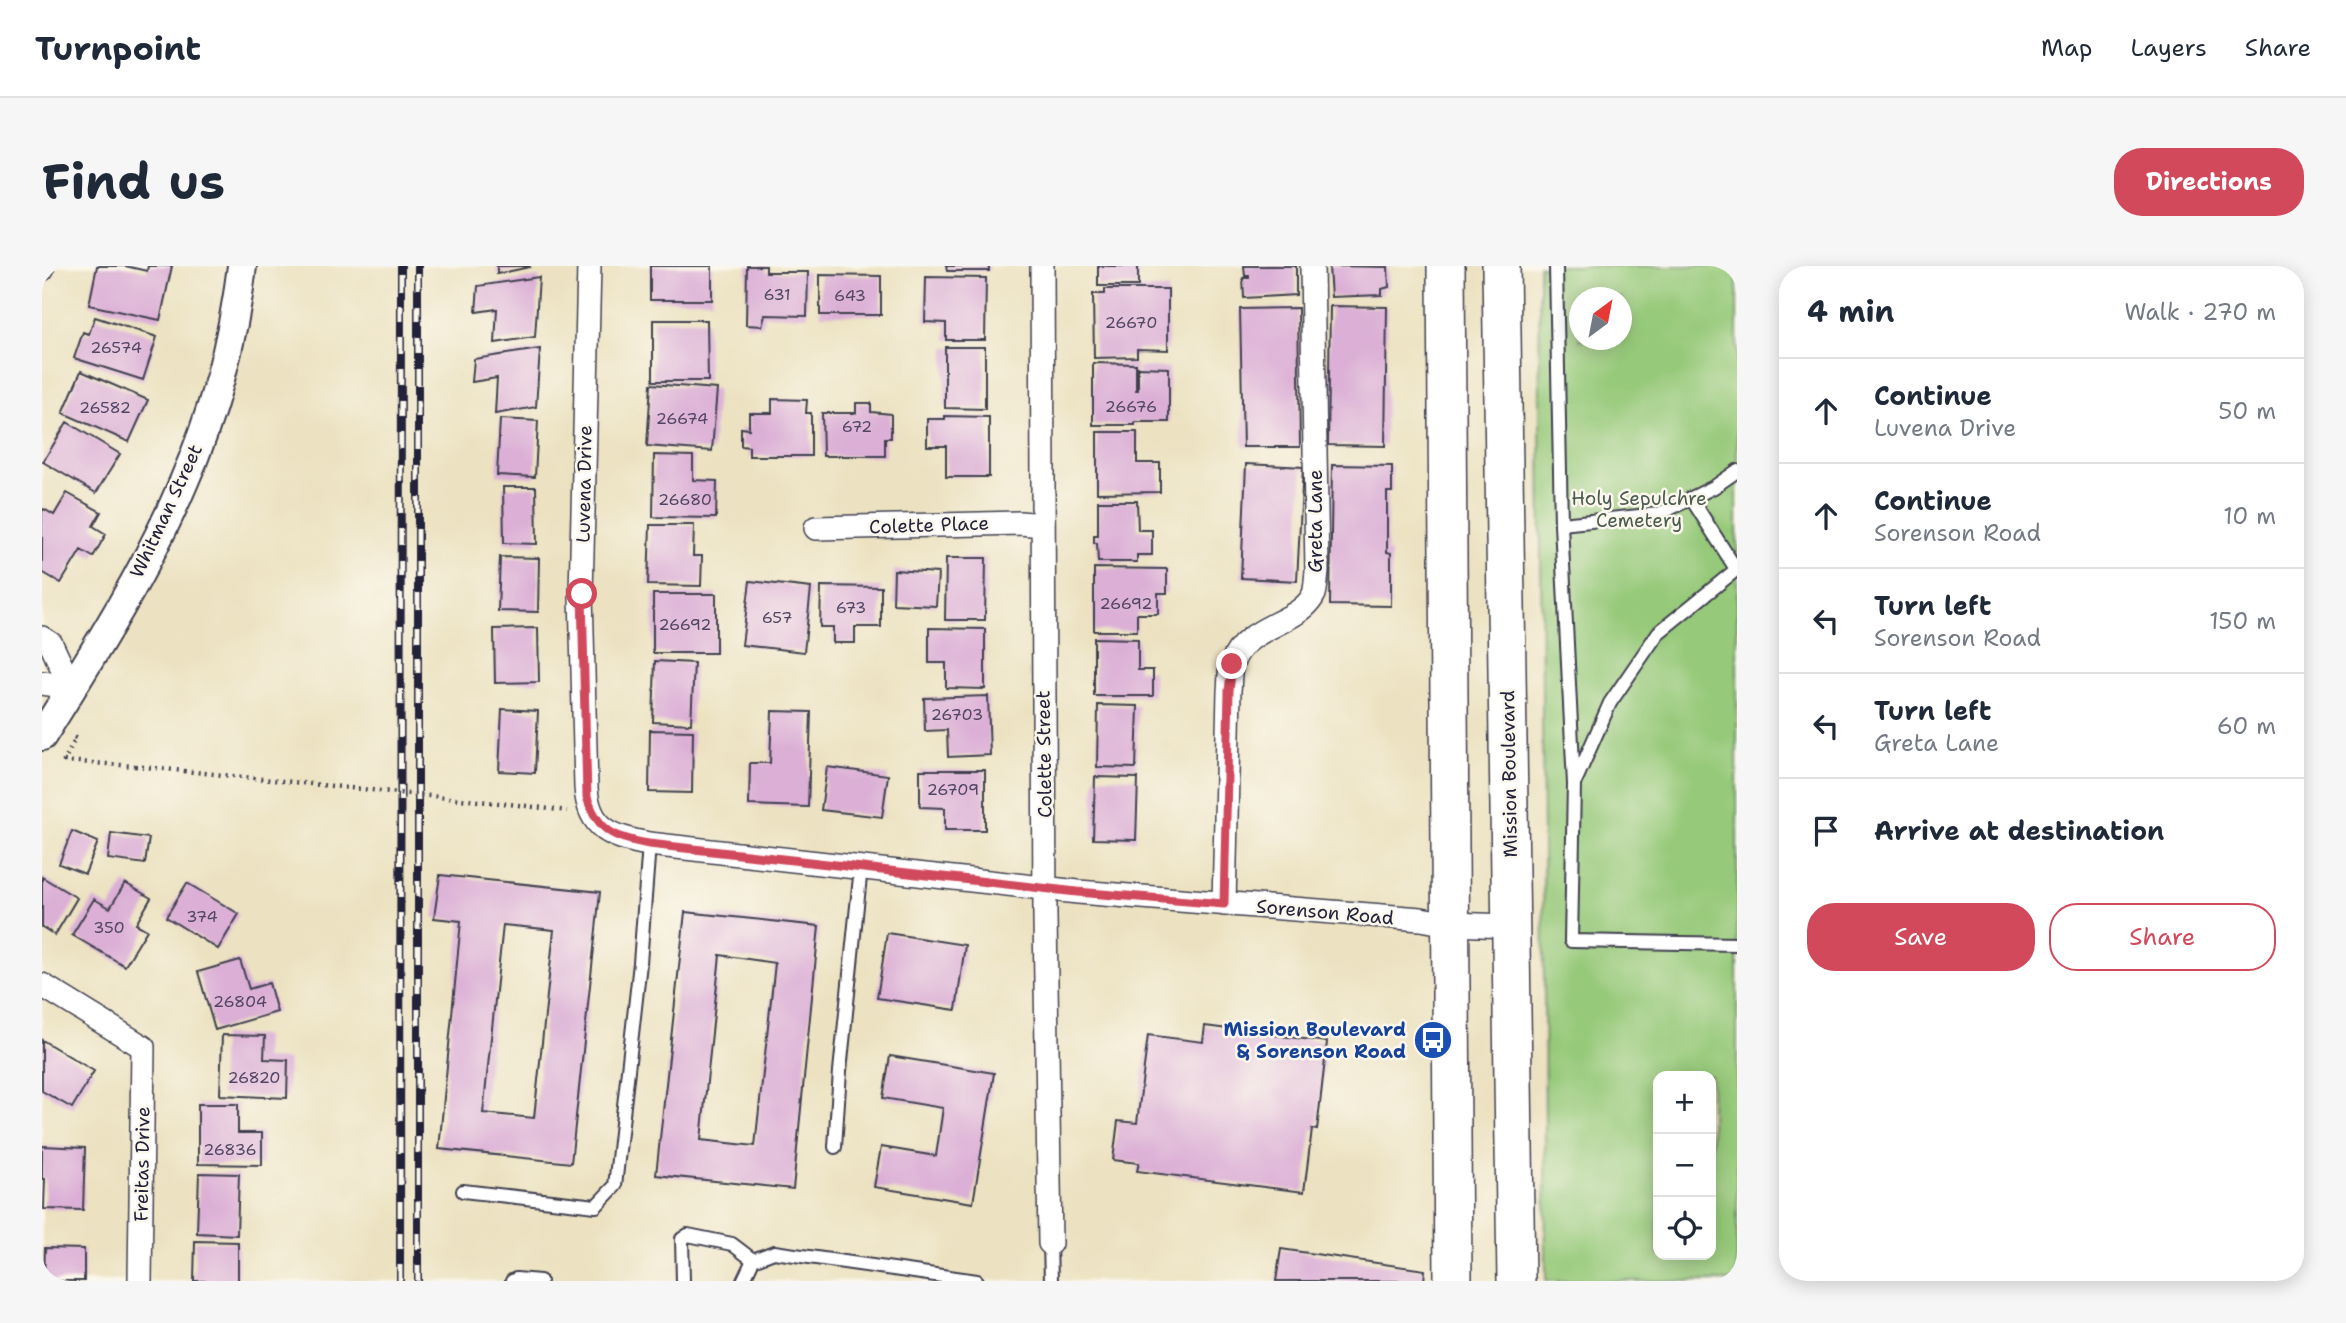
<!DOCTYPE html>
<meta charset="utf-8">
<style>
body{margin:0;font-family:"Shantell Sans",sans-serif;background:#f6f6f7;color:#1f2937}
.controls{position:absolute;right:21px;bottom:21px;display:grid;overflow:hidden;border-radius:14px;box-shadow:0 4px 18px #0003}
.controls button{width:63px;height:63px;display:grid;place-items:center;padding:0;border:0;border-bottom:2px solid #e0e1e3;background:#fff;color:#1f2937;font:35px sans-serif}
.compass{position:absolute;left:1527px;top:21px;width:63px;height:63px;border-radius:50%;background:#fff;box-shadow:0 4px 18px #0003;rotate:32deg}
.stop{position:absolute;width:21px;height:21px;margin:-16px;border:5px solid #d1495b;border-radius:50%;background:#fff}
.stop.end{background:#d1495b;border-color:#fff;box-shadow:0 2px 7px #0008}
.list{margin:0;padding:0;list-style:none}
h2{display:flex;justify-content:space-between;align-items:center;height:91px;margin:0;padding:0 28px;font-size:30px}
h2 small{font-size:23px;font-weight:400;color:#747a83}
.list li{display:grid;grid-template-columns:46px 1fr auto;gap:21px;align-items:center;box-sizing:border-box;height:105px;padding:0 28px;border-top:2px solid #e0e1e3}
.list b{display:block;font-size:26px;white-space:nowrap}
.list p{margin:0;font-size:23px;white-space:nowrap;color:#747a83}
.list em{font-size:23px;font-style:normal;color:#747a83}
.actions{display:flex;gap:14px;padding:21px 28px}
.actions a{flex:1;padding:16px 0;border:2px solid #d1495b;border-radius:28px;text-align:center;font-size:24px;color:#d1495b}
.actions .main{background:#d1495b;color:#fff}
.icon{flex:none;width:38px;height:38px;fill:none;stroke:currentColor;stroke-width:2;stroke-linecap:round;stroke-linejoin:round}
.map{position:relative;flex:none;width:1695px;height:1015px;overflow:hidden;border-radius:28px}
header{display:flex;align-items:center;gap:42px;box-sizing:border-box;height:98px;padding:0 35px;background:#fff;border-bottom:2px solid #e0e1e3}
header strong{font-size:33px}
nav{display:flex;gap:38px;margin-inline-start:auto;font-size:24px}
.intro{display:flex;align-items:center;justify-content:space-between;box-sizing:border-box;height:168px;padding:0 42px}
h1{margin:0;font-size:49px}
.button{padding:18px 32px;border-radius:28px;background:#d1495b;color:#fff;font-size:24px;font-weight:700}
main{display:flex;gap:42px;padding:0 42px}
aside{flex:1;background:#fff;border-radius:28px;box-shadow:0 4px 18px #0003}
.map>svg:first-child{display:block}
</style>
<header>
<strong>Turnpoint</strong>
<nav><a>Map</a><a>Layers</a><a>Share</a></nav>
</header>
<div class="intro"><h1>Find us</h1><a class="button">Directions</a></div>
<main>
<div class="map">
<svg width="1695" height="1015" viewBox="0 0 1695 1015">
<rect width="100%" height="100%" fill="#fbf7ec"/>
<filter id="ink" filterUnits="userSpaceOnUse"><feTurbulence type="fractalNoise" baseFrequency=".0143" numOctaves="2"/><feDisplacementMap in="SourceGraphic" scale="14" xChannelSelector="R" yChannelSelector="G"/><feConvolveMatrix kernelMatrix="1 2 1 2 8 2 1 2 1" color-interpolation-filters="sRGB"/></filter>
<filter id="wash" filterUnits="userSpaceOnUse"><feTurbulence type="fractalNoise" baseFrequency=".00686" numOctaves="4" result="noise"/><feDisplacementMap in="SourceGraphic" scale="28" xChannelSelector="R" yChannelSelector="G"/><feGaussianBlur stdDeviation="1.57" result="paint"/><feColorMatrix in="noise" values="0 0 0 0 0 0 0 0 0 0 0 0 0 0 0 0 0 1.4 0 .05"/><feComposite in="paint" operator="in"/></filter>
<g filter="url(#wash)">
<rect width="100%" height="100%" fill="#ece2c1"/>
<path fill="#96c979" stroke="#5c765a" stroke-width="2" fill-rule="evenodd" d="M1497 0H1695V1015H1504ZM1538 32H1580V74H1538ZM1616 810H1669V989H1616Z"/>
<g id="blocks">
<path fill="#dbafd6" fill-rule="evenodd" d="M55 0H83L105 5 106 0H130L118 54 47 39Z
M455 0H487L488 1 455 8Z
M608 0H670V34H608Z
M705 0H724V6H766L765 50 723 49 720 60 704 59Z
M904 0H947V5H905Z
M1056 0H1096V20H1056Z
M1202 0H1254V29L1202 32 1201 12H1207V10H1203Z
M1287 0 1346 1 1347 21 1340 23V29L1289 31Z
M778 9 839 10V49H778Z
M497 11 493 71 453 77 455 43 434 46 436 20Z
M884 11 944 12 943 74H904V57L883 56Z
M1063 23H1126V84L1095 83V91L1052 92 1051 28H1063Z
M1288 40 1345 41 1343 180 1286 179Z
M1256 42 1258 181H1201L1198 43Z
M53 51 115 71 101 114 32 92 41 66 47 68Z
M611 54H665L666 115H611Z
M903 81H943V143L903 142Z
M498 83 494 141 453 148 455 112 430 116 432 93Z
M1051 97 1094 98V124H1096V101L1127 102V156H1093V159H1051Z
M39 105 106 134 87 176 21 147Z
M609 118 675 123 670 185 605 180Z
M730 133 765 134 764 147H769V190H707V181L699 180V162L707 163V147H730Z
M814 137H829V146L849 148V172H843V190H781L780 147H814Z
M903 150 947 151V211H904V180H885V153H903Z
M458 153 496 155 493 211 455 209Z
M25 156 78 188 54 227 1 196Z
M1055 166H1095V197H1118V226L1055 227Z
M612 189 651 190V214L675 215 674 252 611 251Z
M1204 198 1261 201 1255 315 1199 312Z
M1290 199 1350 200V226H1345V286L1349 287V340L1288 339Z
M461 221H494L495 278 462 277Z
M25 227 59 246 51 260 64 268 51 291 39 284 19 317 0 306V245L2 243 12 249Z
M1056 235H1095L1096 264H1110V289H1095V296H1056L1055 277H1052V269H1056Z
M608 259H652L651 290H660L659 320 606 319Z
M458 291 497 292 496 346 456 345Z
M904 292H944L943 354H903Z
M1052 302 1125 303V327H1116V348H1095V365H1052Z
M852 304 896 307 894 340 851 338Z
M708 315 769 322 762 386 700 379Z
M779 320 839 321V361H813V377H791V361H778Z
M611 328H674V387H611Z
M496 362 497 416 453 417 452 363Z
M887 362 943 363V423L904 422V397H887Z
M1052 372 1096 373V404H1111V430H1052Z
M613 395 652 397 649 458 611 456Z
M946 430 948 489 906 491 905 464 883 465 882 432Z
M1056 439 1096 440 1094 502 1055 501Z
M460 443 496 445 493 507 457 505Z
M730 445 769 446 766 541 707 539 708 497H728Z
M608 464 651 465 650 527 607 526Z
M785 501 846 509 840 551 779 544Z
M878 504H943V564H903V542L878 541Z
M1053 511 1096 512 1094 574 1051 573Z
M30 565 56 576 43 608 17 598Z
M69 567 107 572 103 598 66 593Z
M398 609 558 626 529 897 397 883 419 655 392 652ZM461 659 512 664 492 852 441 847Z
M0 611 35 632 13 669 0 661Z
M83 617 109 632 94 658 105 664 83 700 30 669 52 633 68 642Z
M145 617 197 648 176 683 124 651Z
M643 646 777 660 751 923 614 909ZM678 689 733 697 713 880 659 874Z
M845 667 923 679 914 744 835 732Z
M198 694 207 723 227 717 235 746 173 764 156 706Z
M1163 760 1285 776 1275 864 1270 863 1262 926 1095 905 1097 897 1071 894 1076 855 1095 857 1106 769 1161 776Z
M180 769 223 770 222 793 246 794 245 832 178 829Z
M0 774 52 805 30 842 0 825Z
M848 790 952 807 931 937 832 921 839 881 894 890 901 842 841 832Z
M156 838H196V867H220V899L156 898Z
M0 880 43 882 41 944 2 943 3 913H0Z
M157 907 197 908 195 969 155 967Z
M153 975 196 976V1015H152Z
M3 982 42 983V1015H2Z
M1239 983 1383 1004 1382 1015H1234Z"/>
</g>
</g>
<g filter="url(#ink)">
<use href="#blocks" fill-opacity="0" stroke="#403f4f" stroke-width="2"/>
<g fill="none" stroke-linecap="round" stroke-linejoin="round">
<g stroke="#403f4f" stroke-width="16">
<path id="service" d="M1514 0 1519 258 1532 518 1529 675 1695 678
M1649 232 1694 303
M1519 258 1617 248 1672 221 1695 205
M1534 514 1568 437 1616 367 1695 303
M793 881 798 805 819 601
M421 925 554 940 573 920 598 697 607 578
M1008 977 1009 1015
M470 1015 474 1013 498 1015
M641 1015 640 973 646 969 690 978 711 994
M701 1015 711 994 732 986 935 1015"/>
</g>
<g stroke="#403f4f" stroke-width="26">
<path id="minor" d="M547 0 539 328 544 521C546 563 571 572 607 578L1036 626 1379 653 1407 658 1469 660
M1000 0 1003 650 1008 977
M0 3V0
M774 262 978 257 1000 259
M0 372 9 378 29 421
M0 417 29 421
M1182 638 1187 425C1188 417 1187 406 1190 398 1202 359 1259 358 1272 328 1274 322 1274 313 1275 306L1270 0
M0 719 101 781 98 1015"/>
</g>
<g stroke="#403f4f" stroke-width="32">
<path id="tertiary" d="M0 470C50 390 103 307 140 220 171 150 191 75 200 0"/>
</g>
<g stroke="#403f4f" stroke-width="40">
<path id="primary" d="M1404 0 1411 1015
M1459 0 1474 1015"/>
</g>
<path stroke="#403f4f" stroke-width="4.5" stroke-dasharray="2 5" stroke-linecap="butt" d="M32 471 34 472 22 495 93 500
M476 539 525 545"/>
<use href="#service" stroke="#fff" stroke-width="12"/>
<use href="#minor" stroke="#fff" stroke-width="23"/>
<use href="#tertiary" stroke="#fff" stroke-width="28"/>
<use href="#primary" stroke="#fff" stroke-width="37"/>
<g stroke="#22223b" stroke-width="8">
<path id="rail" d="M358 1015 359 0
M376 1015V0"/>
</g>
<use href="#rail" stroke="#fbf7ec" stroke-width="5" stroke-dasharray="16" stroke-linecap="butt"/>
<path stroke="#403f4f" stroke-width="4.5" stroke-dasharray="2 5" stroke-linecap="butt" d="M93 500 476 539"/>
</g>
</g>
<g fill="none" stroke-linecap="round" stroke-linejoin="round" filter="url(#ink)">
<path stroke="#d1495b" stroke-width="9" d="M540 328 545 531C556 566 573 572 607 578L1035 626 1182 638 1187 425 1190 398"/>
</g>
<defs>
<g id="bus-disc" transform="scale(2.0125)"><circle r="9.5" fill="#1a4fb4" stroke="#fbf7ec"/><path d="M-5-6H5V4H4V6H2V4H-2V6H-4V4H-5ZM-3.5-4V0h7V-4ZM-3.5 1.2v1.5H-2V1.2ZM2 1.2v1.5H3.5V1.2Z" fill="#fff"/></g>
</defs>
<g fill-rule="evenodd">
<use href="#bus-disc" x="1391" y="774"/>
</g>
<g text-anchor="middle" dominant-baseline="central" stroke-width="5" stroke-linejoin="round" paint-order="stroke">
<g font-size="16" fill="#504562">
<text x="735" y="28">631</text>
<text x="808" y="29">643</text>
<text x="1089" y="56">26670</text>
<text x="74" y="81">26574</text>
<text x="1089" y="140">26676</text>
<text x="63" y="141">26582</text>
<text x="640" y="152">26674</text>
<text x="815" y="160">672</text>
<text x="643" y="233">26680</text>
<text x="1084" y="337">26692</text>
<text x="809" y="341">673</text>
<text x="735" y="351">657</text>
<text x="643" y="358">26692</text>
<text x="915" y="448">26703</text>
<text x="911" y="523">26709</text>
<text x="160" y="650">374</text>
<text x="67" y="661">350</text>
<text x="198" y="735">26804</text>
<text x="212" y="811">26820</text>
<text x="188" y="883">26836</text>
</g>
<g font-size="19" fill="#22223b" stroke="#fbf7ec">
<text transform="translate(542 218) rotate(-89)">Luvena Drive</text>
<text transform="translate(124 245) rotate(-65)">Whitman Street</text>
<text transform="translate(1273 255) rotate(-90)">Greta Lane</text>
<text transform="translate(887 259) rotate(-2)">Colette Place</text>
<text transform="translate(1002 488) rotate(-91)">Colette Street</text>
<text transform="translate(1467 508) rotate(-91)">Mission Boulevard</text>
<text transform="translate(1283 646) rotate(5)">Sorenson Road</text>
<text transform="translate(100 898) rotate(-89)">Freitas Drive</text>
</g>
<g font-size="19" fill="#4b5c51" stroke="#fbf7ec">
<text x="1597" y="232">Holy Sepulchre<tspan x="1597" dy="22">Cemetery</tspan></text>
</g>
<g font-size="19" font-weight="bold" fill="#164399" stroke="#fbf7ec" text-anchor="end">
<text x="1364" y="763">Mission Boulevard<tspan x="1364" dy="22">&amp; Sorenson Road</tspan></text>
</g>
</g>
</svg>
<div class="controls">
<button>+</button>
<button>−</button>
<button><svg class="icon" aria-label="locate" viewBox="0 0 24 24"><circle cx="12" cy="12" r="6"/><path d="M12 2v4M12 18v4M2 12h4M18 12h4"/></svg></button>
</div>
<svg class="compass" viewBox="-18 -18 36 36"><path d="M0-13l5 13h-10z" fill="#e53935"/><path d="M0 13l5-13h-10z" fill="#747a83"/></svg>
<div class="stop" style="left:540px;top:328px"></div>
<div class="stop end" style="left:1190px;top:398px"></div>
</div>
<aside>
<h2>4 min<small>Walk · 270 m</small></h2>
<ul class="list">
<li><svg class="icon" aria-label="ahead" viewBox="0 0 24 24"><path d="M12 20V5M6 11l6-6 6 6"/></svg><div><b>Continue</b><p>Luvena Drive</p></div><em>50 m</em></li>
<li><svg class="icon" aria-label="ahead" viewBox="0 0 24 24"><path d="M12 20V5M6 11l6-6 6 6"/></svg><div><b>Continue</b><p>Sorenson Road</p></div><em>10 m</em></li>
<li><svg class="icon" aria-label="left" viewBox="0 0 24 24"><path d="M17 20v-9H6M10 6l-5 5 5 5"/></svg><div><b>Turn left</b><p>Sorenson Road</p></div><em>150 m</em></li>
<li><svg class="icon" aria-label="left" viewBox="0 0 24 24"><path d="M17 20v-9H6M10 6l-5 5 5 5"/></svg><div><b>Turn left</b><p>Greta Lane</p></div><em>60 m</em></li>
<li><svg class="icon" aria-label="arrive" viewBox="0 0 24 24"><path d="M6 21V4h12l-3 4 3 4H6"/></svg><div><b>Arrive at destination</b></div></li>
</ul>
<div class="actions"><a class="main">Save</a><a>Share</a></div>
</aside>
</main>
